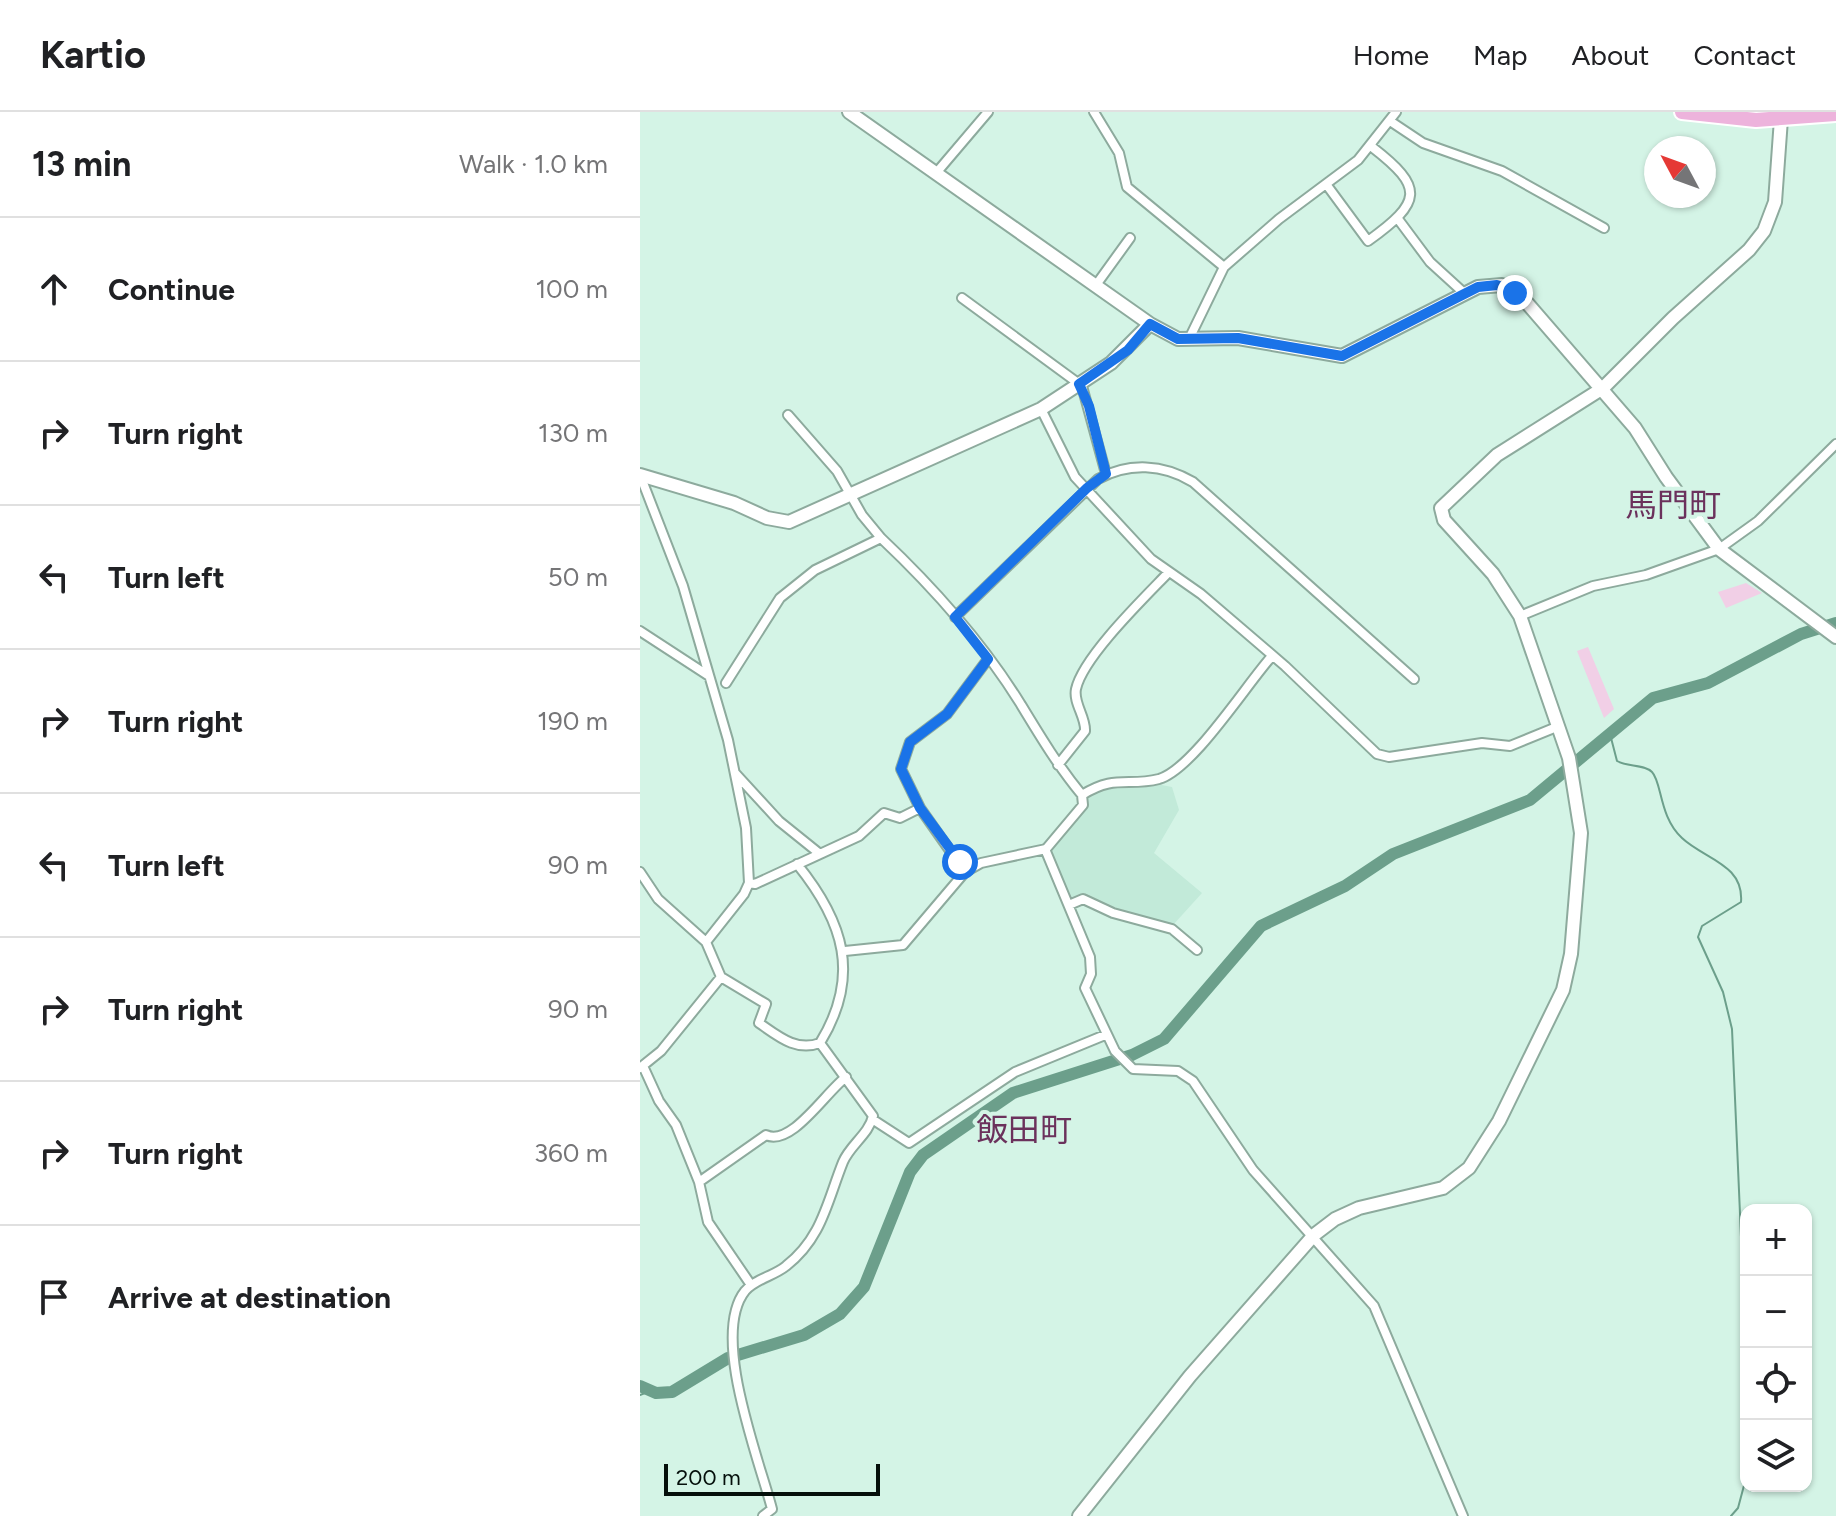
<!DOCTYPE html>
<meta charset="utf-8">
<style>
body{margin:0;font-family:Figtree,"Noto Sans JP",sans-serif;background:#f2f2f2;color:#202124}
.controls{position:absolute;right:24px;bottom:24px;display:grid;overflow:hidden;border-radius:16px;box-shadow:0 2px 6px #0004}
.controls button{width:72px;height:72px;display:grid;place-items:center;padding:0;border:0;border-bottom:2px solid #e0e0e0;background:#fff;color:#202124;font:40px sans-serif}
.compass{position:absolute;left:1004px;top:24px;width:72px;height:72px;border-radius:50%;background:#fff;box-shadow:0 2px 6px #0004;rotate:311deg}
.scale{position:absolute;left:24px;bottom:20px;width:216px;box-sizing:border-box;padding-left:8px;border:4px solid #050f0b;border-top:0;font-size:22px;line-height:28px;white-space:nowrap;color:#050f0b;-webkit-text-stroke:6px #d4f4e6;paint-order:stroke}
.stop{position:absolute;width:24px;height:24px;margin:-18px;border:6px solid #1a73e8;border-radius:50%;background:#fff}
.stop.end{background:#1a73e8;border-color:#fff;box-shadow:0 2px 8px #0008}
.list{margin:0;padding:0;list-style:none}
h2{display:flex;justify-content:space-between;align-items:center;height:104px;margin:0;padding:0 32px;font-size:34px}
h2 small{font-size:26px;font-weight:400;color:#757577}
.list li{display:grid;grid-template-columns:52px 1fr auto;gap:24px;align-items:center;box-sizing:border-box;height:144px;padding:0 32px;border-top:2px solid #e0e0e0}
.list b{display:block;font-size:30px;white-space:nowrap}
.list em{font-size:26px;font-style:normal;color:#757577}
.icon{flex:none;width:44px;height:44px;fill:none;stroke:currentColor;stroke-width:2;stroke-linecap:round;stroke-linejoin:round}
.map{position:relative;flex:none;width:1196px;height:1404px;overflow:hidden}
header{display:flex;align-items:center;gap:48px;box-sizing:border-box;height:112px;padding:0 40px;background:#fff;border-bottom:2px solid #e0e0e0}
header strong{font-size:38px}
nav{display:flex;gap:44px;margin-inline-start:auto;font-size:28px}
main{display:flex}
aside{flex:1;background:#fff}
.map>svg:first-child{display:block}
</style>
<header>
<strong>Kartio</strong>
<nav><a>Home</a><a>Map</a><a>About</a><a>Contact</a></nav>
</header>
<main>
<aside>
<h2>13 min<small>Walk · 1.0 km</small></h2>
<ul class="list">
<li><svg class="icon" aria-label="ahead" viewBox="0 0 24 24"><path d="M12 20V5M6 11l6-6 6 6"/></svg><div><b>Continue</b></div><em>100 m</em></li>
<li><svg class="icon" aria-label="right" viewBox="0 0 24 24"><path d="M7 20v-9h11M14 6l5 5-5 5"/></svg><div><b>Turn right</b></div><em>130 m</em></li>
<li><svg class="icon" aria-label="left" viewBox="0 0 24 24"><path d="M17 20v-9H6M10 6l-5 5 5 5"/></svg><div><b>Turn left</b></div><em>50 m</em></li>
<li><svg class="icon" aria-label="right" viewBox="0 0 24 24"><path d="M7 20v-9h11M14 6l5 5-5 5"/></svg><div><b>Turn right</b></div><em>190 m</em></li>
<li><svg class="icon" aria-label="left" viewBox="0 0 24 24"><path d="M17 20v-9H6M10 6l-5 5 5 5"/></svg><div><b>Turn left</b></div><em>90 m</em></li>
<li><svg class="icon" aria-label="right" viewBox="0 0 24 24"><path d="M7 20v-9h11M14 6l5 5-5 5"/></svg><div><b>Turn right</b></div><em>90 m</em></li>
<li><svg class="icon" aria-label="right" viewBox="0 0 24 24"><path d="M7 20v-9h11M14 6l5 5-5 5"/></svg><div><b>Turn right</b></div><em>360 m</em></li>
<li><svg class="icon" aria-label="arrive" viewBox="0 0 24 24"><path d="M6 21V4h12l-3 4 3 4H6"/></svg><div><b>Arrive at destination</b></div></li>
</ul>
</aside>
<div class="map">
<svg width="1196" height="1404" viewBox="0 0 1196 1404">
<rect width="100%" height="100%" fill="#d4f4e6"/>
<path fill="#c2ead9" d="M506 670 532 675 539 698 514 741 562 781 533 813 431 789 409 737 450 681 460 675Z"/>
<path fill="#f1cfe6" d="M1106 471 1122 481 1086 496 1078 480Z
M948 535 974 597 964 606 937 539Z"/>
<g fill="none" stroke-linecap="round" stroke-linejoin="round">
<path stroke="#6c9f8b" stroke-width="2" d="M970 622 977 649C987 655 1004 652 1012 660 1022 670 1019 705 1042 726 1064 747 1104 752 1101 790L1062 814 1058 825 1083 880 1092 917 1103 1171 1106 1366 1098 1396 1091 1404
M0 1283 10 1279"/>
<path stroke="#6c9f8b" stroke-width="12" d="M0 1274 16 1281 32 1280 88 1246 164 1223 200 1202 224 1175 270 1060 283 1043 373 981 492 943 524 927 621 814 705 774 753 742 890 688 1013 586 1068 571 1161 522 1196 511"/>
<g stroke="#8daa9d" stroke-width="12">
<path id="street" d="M454 0 479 41 487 75 584 155
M750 9 783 31 862 59 964 116
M297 60 348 0
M686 72 728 129C782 90 785 76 732 35
M758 107 790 150 824 181
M456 173 490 126
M322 186 442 274 466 362
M549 227 584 155 639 107 718 48 756 0
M401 297 435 365 511 447 561 482 645 554 737 642 749 645 842 631 870 634 919 614
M0 363 43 474 88 628 106 716 109 771 104 782 66 830 81 865 21 939 0 956
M880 504 953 474 1006 463 1079 437 1118 409 1196 332
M315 505 458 367C489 350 523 352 553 370L774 567
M0 519 69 564
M86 571 140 486 175 458 241 426 222 403 197 359 148 303
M418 653 445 619C446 605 433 591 436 577 443 545 504 486 528 461
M95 661 139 709 180 742
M442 683C476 662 487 675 519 667 553 657 606 573 632 544
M405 737 450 845 451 862 445 876 475 939 493 957 538 959 553 969 613 1058 734 1194 823 1404
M0 760 18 787 66 830
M325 760 280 696 261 657 270 630 307 602 348 547
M109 771 115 772 219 724 244 701 260 706 280 696
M429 793 443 787 473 801 532 817 557 838
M205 839 263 833 325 760 341 751 406 737 443 693 442 683C418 654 400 624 380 591 342 530 293 475 241 426
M81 865 126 892 119 911C138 924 156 940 180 931
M3 954 19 989 36 1013 59 1070 68 1110 111 1173
M232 1007 269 1031 375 960 465 923
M59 1070 126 1023C151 1035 185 981 206 965
M123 1404 132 1397C119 1347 70 1223 105 1179 115 1167 134 1164 146 1154 182 1126 187 1090 203 1050 210 1033 229 1022 233 1004L180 931C221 864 204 810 157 752"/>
</g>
<g stroke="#8daa9d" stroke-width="16">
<path id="secondary" d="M209 0 510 212 538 227 598 226 702 244 838 175 862 173 887 191 995 316 1026 365 1079 437 1196 525
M0 363 94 391 127 406 149 410 401 297 471 251 510 212
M439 1404 550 1264 674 1123 695 1107 719 1096 803 1076 829 1056 859 1009 923 878 931 842 941 721 929 646 880 504 853 462 804 408 801 396 857 343 963 276 1033 206 1109 138 1124 119 1135 90 1141 7"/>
</g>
<g stroke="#fff" stroke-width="18">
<path id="primary" d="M1042 0 1116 8 1196 2"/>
</g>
<use href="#street" stroke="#fff" stroke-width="8"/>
<use href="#secondary" stroke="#fff" stroke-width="12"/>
<use href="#primary" stroke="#edb3dc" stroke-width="14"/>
</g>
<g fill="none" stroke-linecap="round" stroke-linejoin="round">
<path stroke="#1a73e8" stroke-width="10" d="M320 750 280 696 261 657 270 630 307 602 348 547 315 505 447 376 466 362 449 294 439 272 488 238 510 212 538 227 598 226 702 244 838 175 857 173 875 181"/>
</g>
<g text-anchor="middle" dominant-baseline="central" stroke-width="8" stroke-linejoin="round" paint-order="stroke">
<g font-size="32" fill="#6b315c" stroke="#d4f4e6">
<text x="1033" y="393">馬門町</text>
<text x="384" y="1018">飯田町</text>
</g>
</g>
</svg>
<div class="controls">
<button>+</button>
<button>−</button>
<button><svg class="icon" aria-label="locate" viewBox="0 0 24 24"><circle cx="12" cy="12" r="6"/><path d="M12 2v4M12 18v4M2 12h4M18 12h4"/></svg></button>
<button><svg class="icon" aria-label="layers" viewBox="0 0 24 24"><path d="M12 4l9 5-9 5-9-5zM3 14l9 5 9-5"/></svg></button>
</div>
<svg class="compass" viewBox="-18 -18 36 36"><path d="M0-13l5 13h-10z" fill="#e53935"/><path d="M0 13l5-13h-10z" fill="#757577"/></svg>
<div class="scale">200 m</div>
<div class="stop" style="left:320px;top:750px"></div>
<div class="stop end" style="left:875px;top:181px"></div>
</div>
</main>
